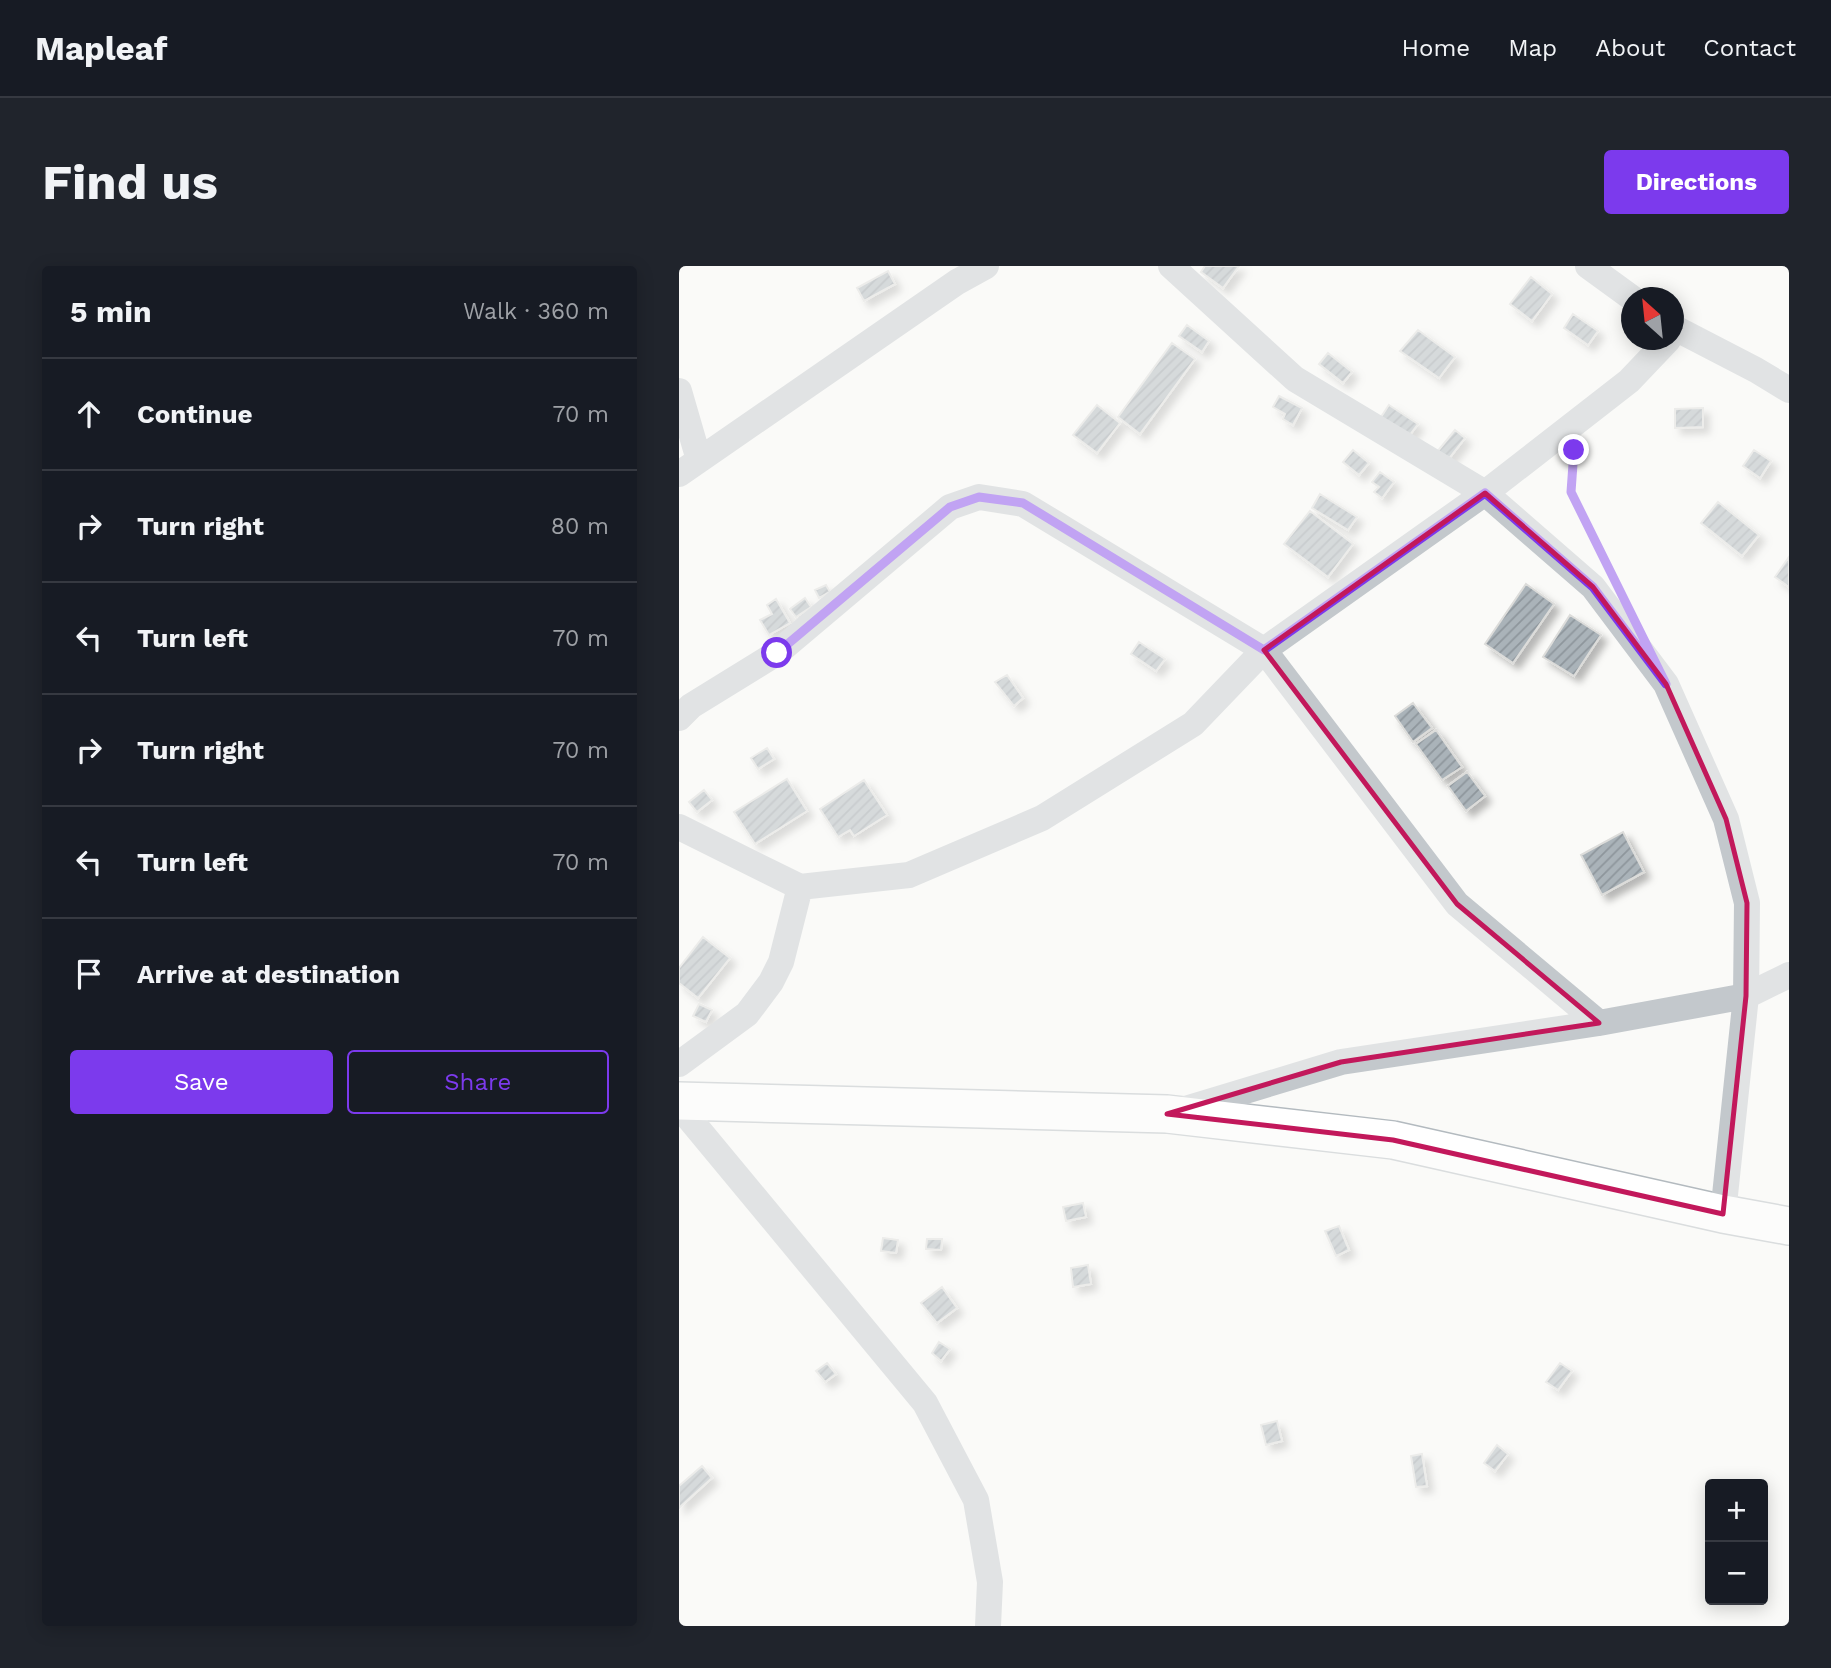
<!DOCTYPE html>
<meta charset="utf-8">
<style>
body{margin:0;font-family:"Work Sans",sans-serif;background:#20242c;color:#f1f3f6}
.controls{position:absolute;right:21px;bottom:21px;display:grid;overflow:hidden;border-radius:7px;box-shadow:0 4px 18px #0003}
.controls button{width:63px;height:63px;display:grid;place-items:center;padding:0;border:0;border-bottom:2px solid #363941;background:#171b24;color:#f1f3f6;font:35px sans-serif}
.compass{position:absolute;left:942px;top:21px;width:63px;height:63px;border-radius:50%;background:#171b24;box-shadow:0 4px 18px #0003;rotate:333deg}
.stop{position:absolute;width:21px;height:21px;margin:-16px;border:5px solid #7c3aed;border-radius:50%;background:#fff}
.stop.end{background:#7c3aed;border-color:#fff;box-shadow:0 2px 7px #0008}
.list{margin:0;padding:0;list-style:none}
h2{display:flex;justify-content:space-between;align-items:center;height:91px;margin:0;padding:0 28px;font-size:30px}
h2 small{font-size:23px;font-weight:400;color:#9ea1a6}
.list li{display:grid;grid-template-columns:46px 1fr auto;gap:21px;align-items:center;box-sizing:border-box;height:112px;padding:0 28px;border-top:2px solid #363941}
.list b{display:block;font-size:26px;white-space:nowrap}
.list em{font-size:23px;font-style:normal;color:#9ea1a6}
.actions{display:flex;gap:14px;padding:21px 28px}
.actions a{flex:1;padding:16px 0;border:2px solid #7c3aed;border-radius:7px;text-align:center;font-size:24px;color:#7c3aed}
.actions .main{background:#7c3aed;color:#fff}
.icon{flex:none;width:38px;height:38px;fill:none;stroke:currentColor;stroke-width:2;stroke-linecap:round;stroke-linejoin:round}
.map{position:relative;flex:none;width:1110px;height:1360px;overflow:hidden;border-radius:7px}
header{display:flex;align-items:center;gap:42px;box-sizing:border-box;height:98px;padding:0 35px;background:#171b24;border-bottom:2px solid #363941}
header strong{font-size:33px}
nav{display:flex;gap:38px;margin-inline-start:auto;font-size:24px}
.intro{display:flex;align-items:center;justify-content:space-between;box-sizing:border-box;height:168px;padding:0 42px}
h1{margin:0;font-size:49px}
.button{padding:18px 32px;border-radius:7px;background:#7c3aed;color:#fff;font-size:24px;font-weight:700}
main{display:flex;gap:42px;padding:0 42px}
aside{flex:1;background:#171b24;border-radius:7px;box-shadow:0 4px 18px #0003}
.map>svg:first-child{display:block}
</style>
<header>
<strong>Mapleaf</strong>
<nav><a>Home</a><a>Map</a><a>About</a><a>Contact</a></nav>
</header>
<div class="intro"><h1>Find us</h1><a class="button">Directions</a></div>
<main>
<aside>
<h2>5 min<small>Walk · 360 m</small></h2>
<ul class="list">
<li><svg class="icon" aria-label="ahead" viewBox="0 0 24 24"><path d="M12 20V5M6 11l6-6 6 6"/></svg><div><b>Continue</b></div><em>70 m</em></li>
<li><svg class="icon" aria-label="right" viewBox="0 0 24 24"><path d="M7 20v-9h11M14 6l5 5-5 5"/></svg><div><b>Turn right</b></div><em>80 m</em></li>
<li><svg class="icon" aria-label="left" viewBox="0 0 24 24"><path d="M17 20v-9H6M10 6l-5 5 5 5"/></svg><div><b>Turn left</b></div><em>70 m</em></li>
<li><svg class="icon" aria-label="right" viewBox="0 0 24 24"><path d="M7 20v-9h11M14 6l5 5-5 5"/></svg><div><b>Turn right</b></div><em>70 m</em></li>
<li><svg class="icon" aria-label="left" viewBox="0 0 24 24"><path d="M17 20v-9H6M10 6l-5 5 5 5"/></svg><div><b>Turn left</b></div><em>70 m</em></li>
<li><svg class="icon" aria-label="arrive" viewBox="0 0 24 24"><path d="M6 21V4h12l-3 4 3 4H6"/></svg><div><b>Arrive at destination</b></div></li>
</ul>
<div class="actions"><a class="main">Save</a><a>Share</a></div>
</aside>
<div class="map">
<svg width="1110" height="1360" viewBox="0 0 1110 1360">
<defs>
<pattern id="building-hatch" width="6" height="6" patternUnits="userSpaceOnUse" patternTransform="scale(1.75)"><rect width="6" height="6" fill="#aab3b9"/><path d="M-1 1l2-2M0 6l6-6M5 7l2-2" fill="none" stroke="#8e969c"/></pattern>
<filter id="shadow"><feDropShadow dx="6" dy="6" stdDeviation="3.5" flood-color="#0004"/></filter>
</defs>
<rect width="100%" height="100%" fill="#fafaf8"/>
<path fill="url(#building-hatch)" stroke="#dcdcda" stroke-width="2" filter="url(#shadow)" d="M526 0H560L544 22 522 6Z
M209 5 216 18 185 35 178 22Z
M852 11 873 28 853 55 831 38Z
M894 48 919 65 909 79 885 62Z
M508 59 530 75 523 86 500 70Z
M739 64 776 91 760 112 721 85Z
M493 77 516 93 461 168 439 151Z
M649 87 673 106 664 117 640 98Z
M600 130 623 142 614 159 604 153 606 148 594 141Z
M418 139 441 157 418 187 394 169Z
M710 139 739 158 730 170 702 151Z
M1024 142V161L996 162V143Z
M776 164 786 172 768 195 758 186Z
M674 184 690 197 680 209 664 196Z
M1075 184 1092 195 1081 212 1064 200Z
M701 206 715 216 703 232 695 226 700 221 693 216Z
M641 228 678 251 669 264 633 242Z
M1039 236 1080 269 1063 290 1022 257Z
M631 245 674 278 649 311 605 278Z
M1110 291V321L1096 311Z
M847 318 875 338 834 397 806 378Z
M147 319 151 326 140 332 136 324Z
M126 332 132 341 117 351 111 343Z
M97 333 111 357 90 369 81 354 93 348 88 339Z
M891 349 922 369 895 410 864 391Z
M460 376 486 393 477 405 452 388Z
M328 409 344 432 335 440 316 416Z
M734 437 753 462 734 476 716 450Z
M757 464 783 501 763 514 737 478Z
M88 482 95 493 79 503 72 492Z
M788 506 806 530 787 545 769 520Z
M108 513 128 545 76 578 55 546Z
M185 514 208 549 175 570 171 564 159 571 141 543Z
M25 524 33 534 18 546 10 536Z
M944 566 965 606 923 629 902 589Z
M24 671 51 692 19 732 0 717V702Z
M20 738 33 744 27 756 14 750Z
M404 937 407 951 387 955 384 941Z
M660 960 670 984 657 990 646 965Z
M204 972 219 974 217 987 202 985Z
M248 973H263L262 984 247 983Z
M409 999 412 1018 394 1021 392 1002Z
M263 1021 278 1042 258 1057 242 1037Z
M260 1076 271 1083 262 1095 253 1087Z
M148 1097 157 1108 146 1116 137 1105Z
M881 1097 893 1105 879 1124 867 1116Z
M598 1155 603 1175 587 1179 582 1159Z
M818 1179 829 1188 816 1205 805 1197Z
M743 1188 748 1220 737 1221 732 1190Z
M23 1200 33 1212 0 1242V1220Z"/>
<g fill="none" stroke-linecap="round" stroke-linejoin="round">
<g stroke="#b3babf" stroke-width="40">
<path id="secondary" d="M0 835 488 848 714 874 1044 948 1110 960"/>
</g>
<path stroke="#bbbfc2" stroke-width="4.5" stroke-dasharray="3.5 3.5" stroke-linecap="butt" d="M894 191 892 226 927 297"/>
<path stroke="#c3c8cc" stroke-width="26" d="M492 0 616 113 806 227 914 321 987 418 1047 553 1068 637 1067 730 1044 948
M909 0 953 32
M994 61 1077 104 1110 124
M0 125 20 194
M0 208 278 16 307 0
M0 452 12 440 98 387 271 241 300 231 344 238 585 384 778 638 920 757
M0 561 121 621 230 609 363 552 514 458 585 384 806 227 950 115 989 74
M0 798 68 748 92 716 102 696 121 621
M0 840 246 1137 297 1234 311 1316 309 1360
M500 845 662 796 920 757 1067 730 1110 709"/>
<use href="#secondary" stroke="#fff" stroke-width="37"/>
</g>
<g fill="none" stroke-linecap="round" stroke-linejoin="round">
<path stroke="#7c3aed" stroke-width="9" d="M98 387 271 241 300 231 344 237 585 384 806 227 914 321 987 418 892 226 895 184"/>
</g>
<path d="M0 0H1110V1360H0ZM806 227 914 321 987 418 1047 553 1068 637 1067 730 1044 948 714 874 488 848 662 796 920 757 778 638 585 384Z" fill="#fafaf8" fill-opacity=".55" fill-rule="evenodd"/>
<path fill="none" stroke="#c2185b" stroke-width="5" stroke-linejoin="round" d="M806 227 914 321 987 418 1047 553 1068 637 1067 730 1044 948 714 874 488 848 662 796 920 757 778 638 585 384Z"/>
</svg>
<div class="controls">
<button>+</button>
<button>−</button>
</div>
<svg class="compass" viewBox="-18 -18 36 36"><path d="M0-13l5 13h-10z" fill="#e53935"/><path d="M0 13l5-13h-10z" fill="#9ea1a6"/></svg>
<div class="stop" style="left:98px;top:387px"></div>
<div class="stop end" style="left:895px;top:184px"></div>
</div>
</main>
